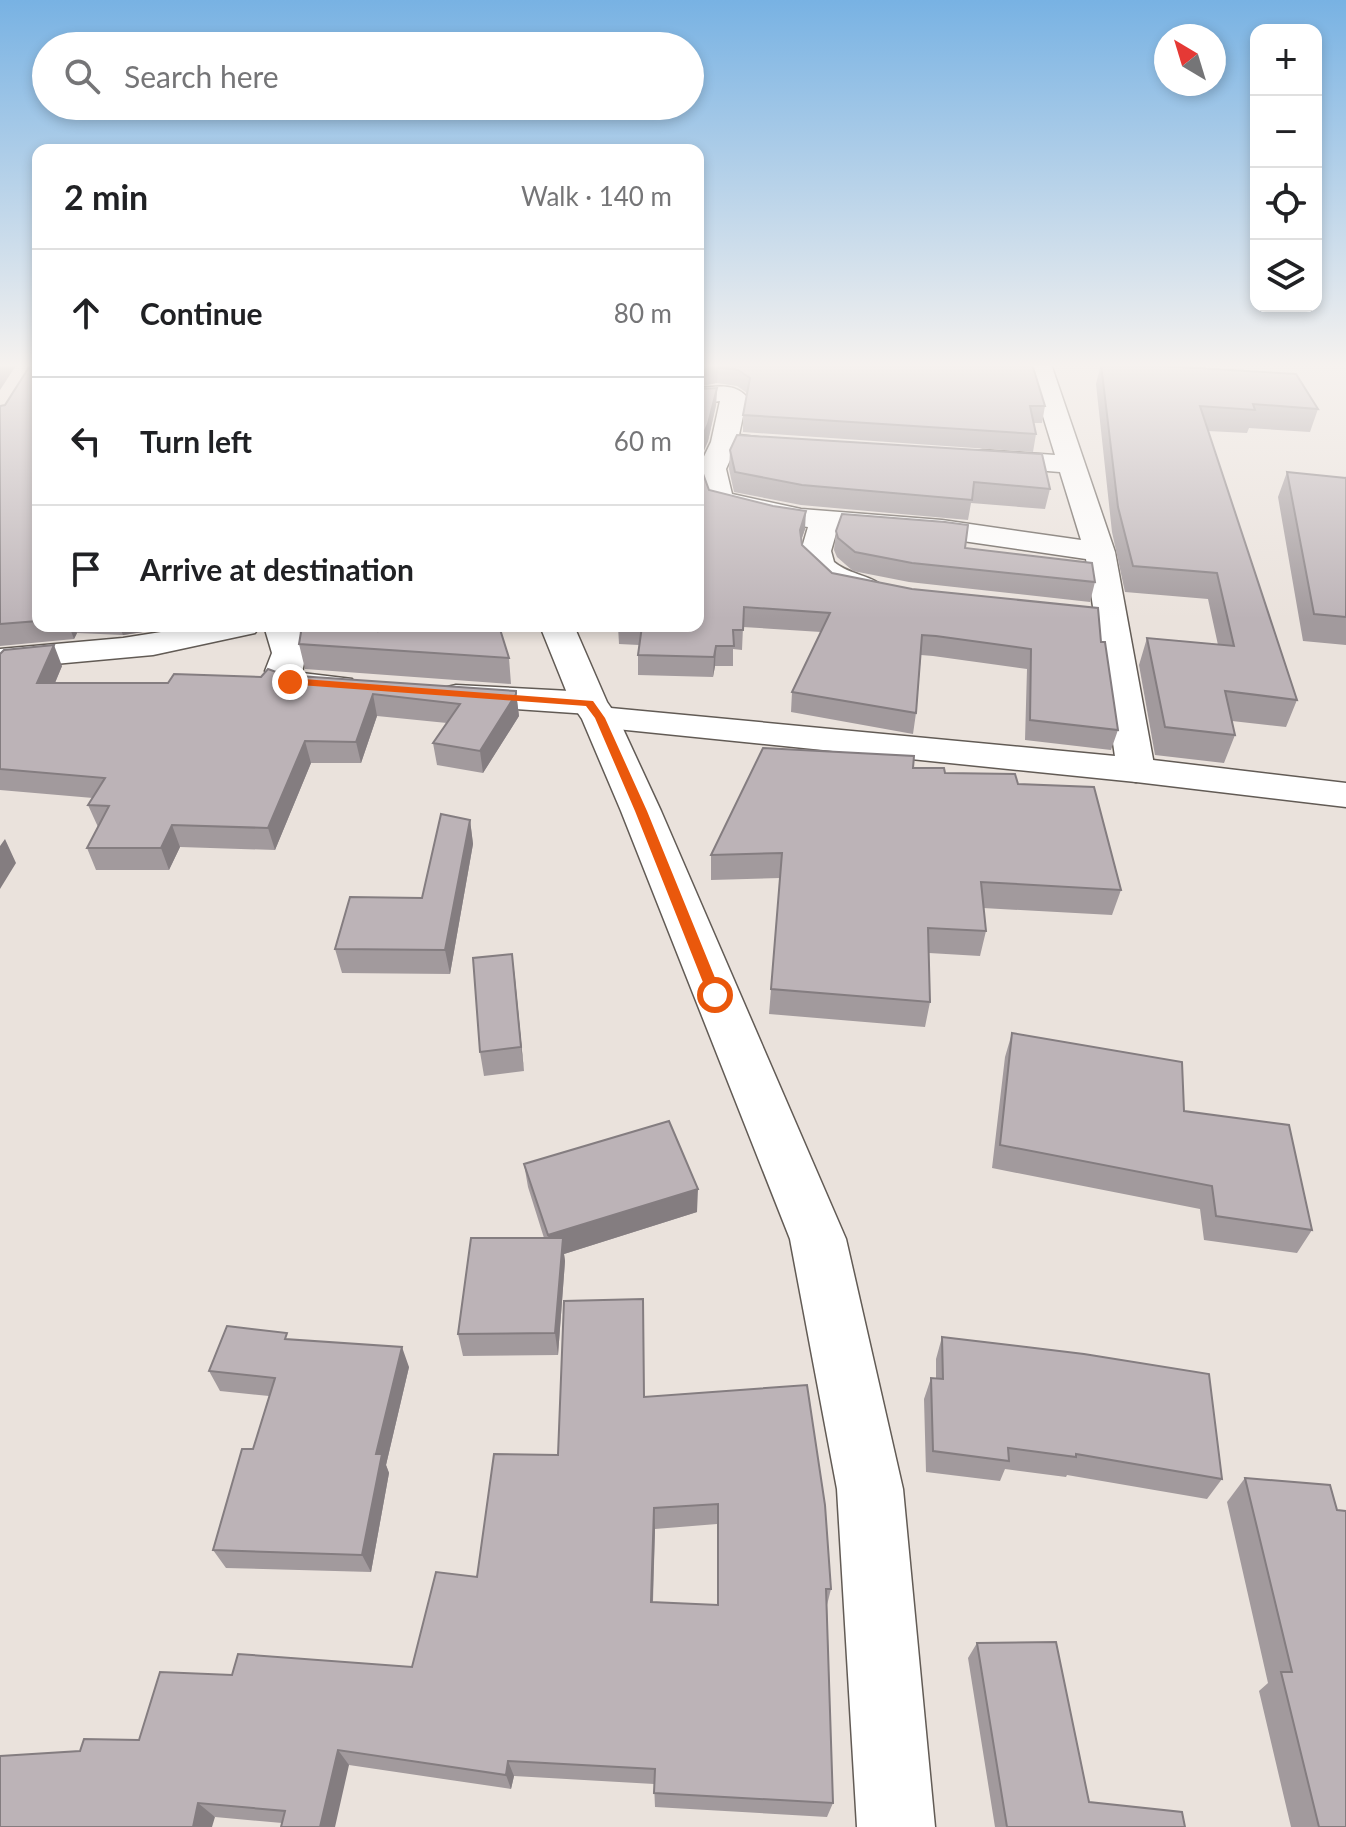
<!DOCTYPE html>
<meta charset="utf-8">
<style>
body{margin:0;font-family:Lato,sans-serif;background:#f2f2f2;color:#202124}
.controls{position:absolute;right:24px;top:24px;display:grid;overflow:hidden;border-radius:16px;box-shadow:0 4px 12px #0003}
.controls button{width:72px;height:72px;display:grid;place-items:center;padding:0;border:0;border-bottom:2px solid #e0e0e0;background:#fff;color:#202124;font:40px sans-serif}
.compass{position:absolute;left:1154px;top:24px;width:72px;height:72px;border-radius:50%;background:#fff;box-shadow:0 4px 12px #0003;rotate:322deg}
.stop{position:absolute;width:24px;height:24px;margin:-18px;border:6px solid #ea580c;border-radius:50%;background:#fff}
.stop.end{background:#ea580c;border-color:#fff;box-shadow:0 2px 8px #0008}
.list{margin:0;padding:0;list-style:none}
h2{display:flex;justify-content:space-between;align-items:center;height:104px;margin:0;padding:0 32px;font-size:34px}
h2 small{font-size:26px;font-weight:400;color:#757577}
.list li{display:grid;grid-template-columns:52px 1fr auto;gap:24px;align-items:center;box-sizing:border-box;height:128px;padding:0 32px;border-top:2px solid #e0e0e0}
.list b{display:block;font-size:30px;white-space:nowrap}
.list em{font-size:26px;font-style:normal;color:#757577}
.icon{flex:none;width:44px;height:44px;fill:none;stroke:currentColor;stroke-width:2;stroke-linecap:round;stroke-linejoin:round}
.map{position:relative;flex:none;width:1346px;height:1827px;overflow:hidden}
.search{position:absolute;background:#fff;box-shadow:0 4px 12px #0003;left:32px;top:32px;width:672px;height:88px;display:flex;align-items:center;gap:20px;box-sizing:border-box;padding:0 28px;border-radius:44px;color:#757577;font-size:30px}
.panel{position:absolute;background:#fff;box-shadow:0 4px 12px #0003;left:32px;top:144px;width:672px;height:488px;border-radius:16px}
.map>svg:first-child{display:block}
</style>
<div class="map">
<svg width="1346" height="1827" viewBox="0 0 1346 1827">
<rect width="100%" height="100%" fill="#eae2dc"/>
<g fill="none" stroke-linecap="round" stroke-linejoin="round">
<g stroke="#625b55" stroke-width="3">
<path id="minor" d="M1027 364H1051L1115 552 1155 770 1150 778 1136 782 1122 778 1117 770 1086 559 942 538 837 530 831 551 834 562C849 575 876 576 885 589L880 596C850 603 806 584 801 551L808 527 773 522 709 505 698 469 711 442 720 401 698 404V388C715 387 734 382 747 397L739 435 764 438 768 444 764 450 734 451 726 469 732 494 801 509 942 520 1081 540 1060 472 983 466 973 464 969 458 973 452 983 450 1055 455Z
M264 626H298L306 653 302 673 352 679 357 687 352 695 339 698 277 690 265 671 272 653Z
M456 685 589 692 602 695 607 703 602 711 589 714 443 704 438 696 443 688Z"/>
</g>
<g stroke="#625b55" stroke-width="3">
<path id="tertiary" d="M199 626H260L255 633 153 655 0 669V649L123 638Z
M600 707 1136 758 1346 783V807L1136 782 587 726 582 718 587 710Z"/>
</g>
<g stroke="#625b55" stroke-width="3">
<path id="secondary" d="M540 626H574L607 702 618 718 661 811 846 1239 903 1489 935 1827H857L837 1489 790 1239 621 811 582 719 571 703Z"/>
</g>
<use href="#minor" fill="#fff" fill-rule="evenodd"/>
<use href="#tertiary" fill="#fff" fill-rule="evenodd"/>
<use href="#secondary" fill="#fff" fill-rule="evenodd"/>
</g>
<path fill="#a29a9d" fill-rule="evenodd" d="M38 364V626H159L156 630 123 635 77 633 74 639 0 646V406L5 405Z
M698 364 1045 406 1042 423H1034L1036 434 1033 452 743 432V415L747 393 737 386 717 383Z
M1101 364H1130L1318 409 1310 432 1249 428 1247 433 1208 431 1297 700 1286 727 1232 721 1235 735 1224 763 1155 755 1139 665 1147 638 1218 645 1208 599 1125 592 1112 532 1096 384Z
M717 388 716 405 708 441 699 462 709 490 805 529 801 541 802 545 832 573 1101 642 1118 730 1111 750 1025 740 1027 669 933 656 921 655 916 713 913 734 791 712 792 692 821 632 743 627 742 650 733 649V666H715L713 677 638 675V655L639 645 619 644 618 626H698V389Z
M730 450 1050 489 1045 509 971 503 968 520 801 505 734 492 729 469Z
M1287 472 1345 478 1346 476V645L1303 641 1278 497Z
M836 531 965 548 1095 582 1090 602 909 582 853 571 837 557 834 550Z
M299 644 509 658 511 684 305 669Z
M0 654 62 666 55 683H168L284 675 516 691 519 716 483 773 437 765 433 743 447 723 377 716 361 763H311L275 850 180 847 169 870H96L87 848 98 827 88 805 93 798 0 790Z
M913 768 1018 784 1121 890 1112 915 983 908 986 931 980 956 929 953 930 1002 925 1027 769 1014 780 878 711 880V855Z
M470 820 473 844 450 974 342 973 335 949 422 898Z
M512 954 524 1071 484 1076 480 1052Z
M1012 1033 1184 1111 1312 1230 1297 1253 1204 1240 1200 1209 992 1168 1005 1057Z
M524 1164 697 1212 564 1254 565 1261 558 1355 463 1356 458 1334 544 1238 528 1187Z
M644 1322V1397L831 1589 827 1605 833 1803 827 1817 655 1807 654 1784 514 1776 511 1789 349 1765 282 1823 215 1817 80 1751 139 1740 232 1675 412 1667 477 1577 558 1455ZM717 1524V1605L653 1602 655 1529Z
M942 1337 1222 1479 1207 1499 1067 1475 1066 1477 1005 1469 1000 1481 926 1472 924 1399 931 1378H936V1359Z
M290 1340 409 1367 386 1465 389 1473 371 1572 226 1568 213 1550 253 1449 269 1396 220 1391 209 1371Z
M1245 1478 1346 1827H1291L1259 1691 1268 1683 1227 1502Z
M977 1643 1089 1802 1185 1827H995L968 1658Z"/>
<path fill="#847d80" d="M0 364H17L0 390Z
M718 367 717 383 698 387V371Z
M717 388 716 405 708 441 698 464V446Z
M806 511 805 529 798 549 800 530Z
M69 626H74L77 633 74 639Z
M119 626H159L156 630 123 635Z
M54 645 62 666 46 704 37 683Z
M716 646 715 666 713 677 714 657Z
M373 694 377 716 361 763 356 742Z
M516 694 519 716 483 773 480 751Z
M305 741 311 763 275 850 268 828Z
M470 820 473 844 450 974 445 950Z
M172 825 180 847 169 870 161 848Z
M5 839 16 863 0 889V846Z
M512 954 515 978 524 1071 521 1047Z
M698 1189 697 1212 564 1254 565 1261 558 1355 555 1333 551 1258 548 1235Z
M402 1347 409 1367 386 1465 389 1473 371 1572 362 1555 376 1454Z
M654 1508 655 1529 652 1620 651 1602Z
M338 1750 349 1765 335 1827H320Z
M508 1761 514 1776 511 1789 506 1775Z
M198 1803 215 1817 212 1827H193Z"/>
<path fill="#bcb3b7" stroke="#847d80" stroke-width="2" fill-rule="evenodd" d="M31 364H38V621L0 624V406L5 405Z
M698 364H1032L1045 406H1030L1036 434 743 415 750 378 738 370 718 367 698 371Z
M1101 364H1130L1296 374 1318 409 1253 404 1255 410 1200 406 1297 700 1225 691 1235 735 1165 727 1147 638 1234 646 1217 573 1133 566 1118 507Z
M717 388 708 424 698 446V389Z
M737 435 1042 454 1050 489 974 482 972 500 802 485 735 472 730 450Z
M698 460 709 490 773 506 806 511 800 530 802 545 832 573 912 589 1098 608 1101 642H1105L1118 730 1030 720 1031 649 936 636 922 635 916 713 792 692 830 613 744 607 743 630H733L734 646H716L714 657 638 655 642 626H698Z
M1287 472 1346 478V617L1314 614Z
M842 514 945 522 968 525 965 548 1092 563 1095 582 912 563 855 552 838 538 836 531Z
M302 626H346L377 631 376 626H499L509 658 299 644Z
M54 645 37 683H168L174 674 261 677 268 669 284 675 516 691V694L480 751 433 743 460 704 373 694 356 742 305 741 268 828 172 825 161 848H87L109 806 88 805 105 778 0 769V654L4 650Z
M763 748 914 756 913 768H944L945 773 1015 774 1018 784 1094 787 1121 890 981 882 986 931 928 928 930 1002 771 989 782 853 711 855Z
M441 814 470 820 445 950 335 949 350 897 422 898Z
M512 954 521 1047 480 1052 473 958Z
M1012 1033 1182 1062 1184 1111 1289 1125 1312 1230 1216 1216 1212 1186 1000 1145Z
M669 1121 698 1189 548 1235 524 1164Z
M471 1238H563L555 1333 458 1334Z
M643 1299 644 1397 807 1385 825 1505 831 1589H826L833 1803 654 1793 655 1769 508 1761 506 1775 338 1750 320 1827H281L285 1811 198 1803 193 1827H0V1756L80 1751 84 1739 139 1740 160 1672 232 1675 238 1654 412 1667 436 1572 477 1577 494 1454 558 1455 564 1301ZM718 1504V1605L651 1602 654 1508Z
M227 1326 287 1333 285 1339 402 1347 376 1454H382L362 1555 213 1550 242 1449H253L275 1378 209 1371Z
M942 1337 1084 1354 1209 1374 1222 1479 1076 1454V1457L1008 1448 1009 1461 933 1451 931 1378 943 1379Z
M1245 1478 1330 1485 1337 1510 1346 1511V1827H1319L1281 1672H1292Z
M1056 1642 1089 1802 1182 1812 1185 1827H1007L977 1643Z"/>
<linearGradient id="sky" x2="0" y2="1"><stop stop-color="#78b2e3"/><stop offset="0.59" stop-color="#f6f2ef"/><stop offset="1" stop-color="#f6f2ef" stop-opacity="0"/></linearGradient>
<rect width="1346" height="619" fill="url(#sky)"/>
<path fill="#ea580c" d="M290 678 593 701 605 718 647 811 722 995 720 999H710L708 995 635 811 595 718 586 706 286 684V679Z"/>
</svg>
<div class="controls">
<button>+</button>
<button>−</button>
<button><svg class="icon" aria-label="locate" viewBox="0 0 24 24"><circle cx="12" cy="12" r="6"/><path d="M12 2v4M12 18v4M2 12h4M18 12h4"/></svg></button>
<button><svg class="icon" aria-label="layers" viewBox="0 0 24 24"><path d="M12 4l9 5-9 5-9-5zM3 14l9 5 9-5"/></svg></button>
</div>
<svg class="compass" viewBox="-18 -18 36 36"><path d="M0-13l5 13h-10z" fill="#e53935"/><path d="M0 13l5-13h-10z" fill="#757577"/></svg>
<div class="stop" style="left:715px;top:995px"></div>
<div class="stop end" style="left:290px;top:682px"></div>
<div class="search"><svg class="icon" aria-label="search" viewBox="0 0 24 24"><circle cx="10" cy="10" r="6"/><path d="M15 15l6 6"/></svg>Search here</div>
<section class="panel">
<h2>2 min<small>Walk · 140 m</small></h2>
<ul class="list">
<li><svg class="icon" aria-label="ahead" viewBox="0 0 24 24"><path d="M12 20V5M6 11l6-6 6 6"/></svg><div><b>Continue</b></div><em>80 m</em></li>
<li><svg class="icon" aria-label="left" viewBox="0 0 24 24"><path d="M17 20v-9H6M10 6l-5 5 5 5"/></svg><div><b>Turn left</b></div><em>60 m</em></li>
<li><svg class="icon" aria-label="arrive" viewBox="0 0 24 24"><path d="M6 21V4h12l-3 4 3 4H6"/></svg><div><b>Arrive at destination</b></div></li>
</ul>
</section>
</div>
